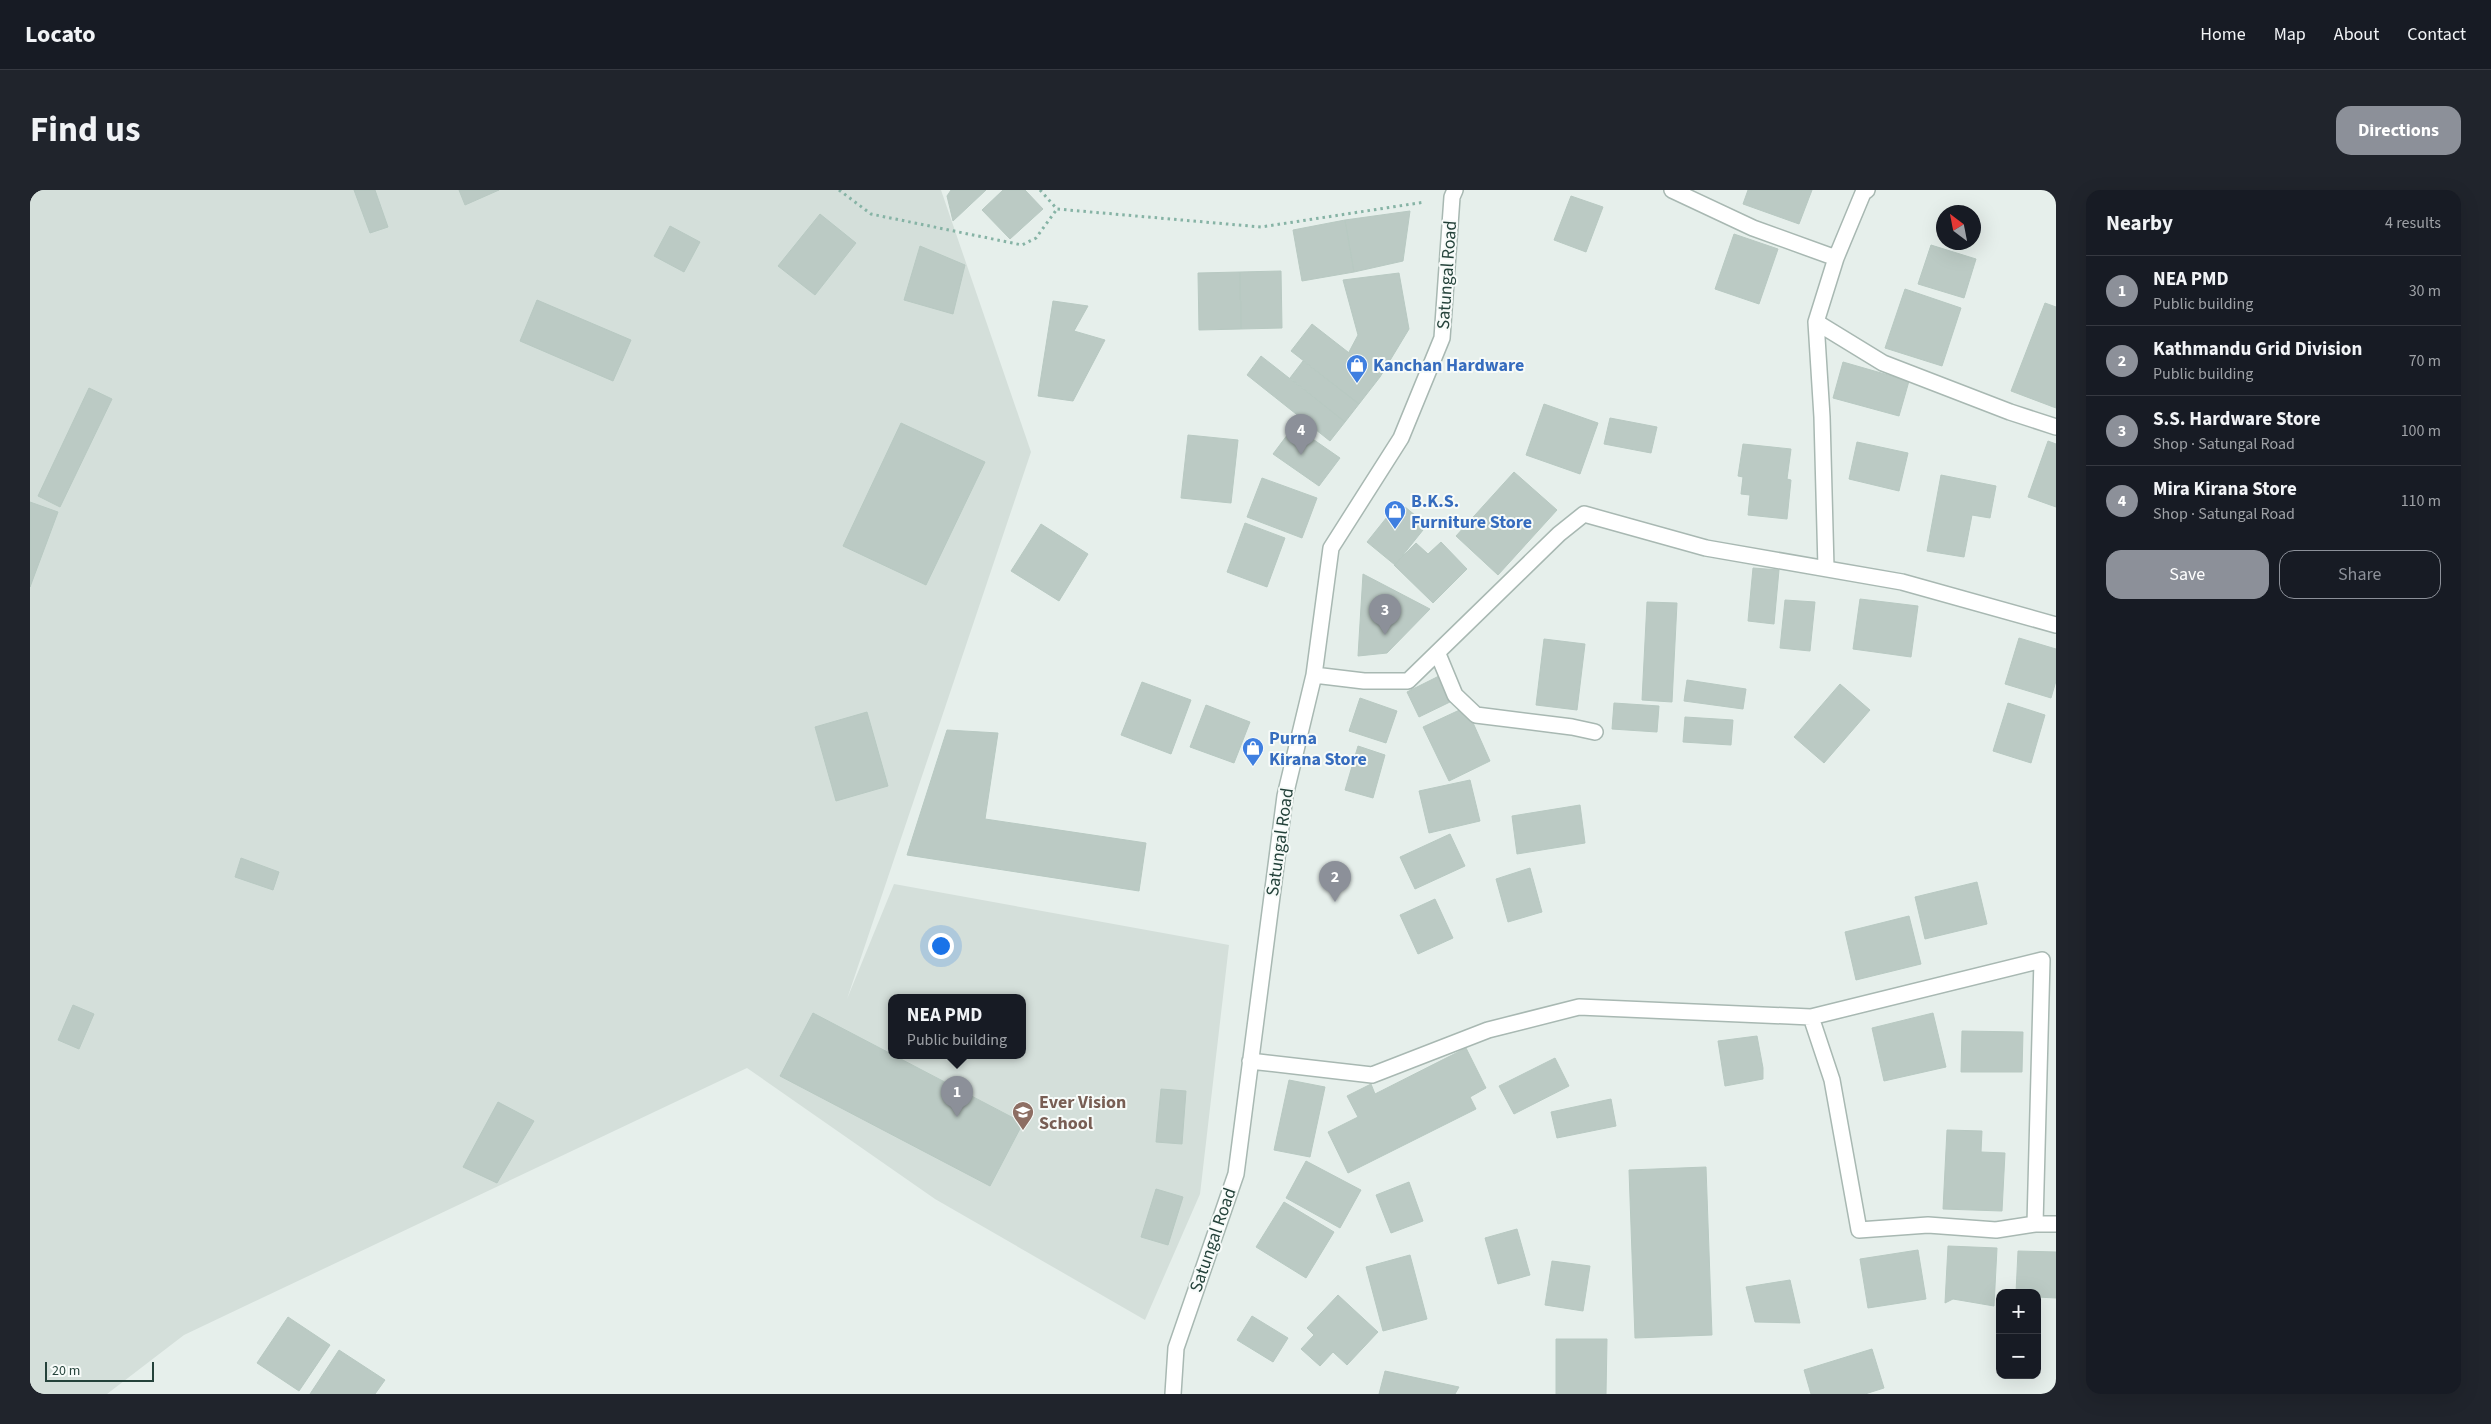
<!DOCTYPE html>
<meta charset="utf-8">
<style>
body{margin:0;font-family:"Source Sans 3",sans-serif;background:#20242c;color:#f1f3f6}
.controls{position:absolute;right:15px;bottom:15px;display:grid;overflow:hidden;border-radius:10px;box-shadow:0 5px 20px #0002}
.controls button{width:45px;height:45px;display:grid;place-items:center;padding:0;border:0;border-bottom:1px solid #363941;background:#171b24;color:#f1f3f6;font:25px sans-serif}
.compass{position:absolute;left:1906px;top:15px;width:45px;height:45px;border-radius:50%;background:#171b24;box-shadow:0 5px 20px #0002;rotate:328deg}
.scale{position:absolute;left:15px;bottom:12px;width:109px;box-sizing:border-box;padding-left:5px;border:2px solid #24423a;border-top:0;font-size:14px;line-height:18px;white-space:nowrap;color:#24423a;-webkit-text-stroke:4px #f7fbf9;paint-order:stroke}
.you{position:absolute;left:910px;top:755px;width:18px;height:18px;margin:-12px;border:4px solid #fff;border-radius:50%;background:#1a73e8;box-shadow:0 0 0 8px #1a73e833}
.badge{display:grid;place-items:center;width:32px;height:32px;border-radius:50%;background:#8c9099;color:#fff;font-size:16px;font-weight:700}
.pin{position:absolute;translate:-50% -41px;filter:drop-shadow(0 1px 2px #0008)}
.pin::after{content:'';position:absolute;top:26px;width:18px;height:15px;background:inherit;clip-path:polygon(0 0,100% 0,50% 100%)}
.popup{position:absolute;left:858px;top:804px;width:138px;height:65px;box-sizing:border-box;display:grid;place-content:center;border-radius:10px;background:#171b24;filter:drop-shadow(0 1px 4px #0005);font-size:16px;white-space:nowrap;color:#9ea1a6}
.popup b{font-size:19px;color:#f1f3f6}
.popup::after{content:'';position:absolute;left:50%;top:100%;margin-left:-10px;border:10px solid transparent;border-top-color:#171b24}
.list{margin:0;padding:0;list-style:none}
h2{display:flex;justify-content:space-between;align-items:center;height:65px;margin:0;padding:0 20px;font-size:21px}
h2 small{font-size:16px;font-weight:400;color:#9ea1a6}
.list li{display:grid;grid-template-columns:32px 1fr auto;gap:15px;align-items:center;box-sizing:border-box;height:70px;padding:0 20px;border-top:1px solid #363941}
.list b{display:block;font-size:19px;white-space:nowrap}
.list p{margin:0;font-size:16px;white-space:nowrap;color:#9ea1a6}
.list em{font-size:16px;font-style:normal;color:#9ea1a6}
.actions{display:flex;gap:10px;padding:15px 20px}
.actions a{flex:1;padding:11px 0;border:1px solid #8c9099;border-radius:15px;text-align:center;font-size:18px;color:#8c9099}
.actions .main{background:#8c9099;color:#fff}
.map{position:relative;flex:none;width:2026px;height:1204px;overflow:hidden;border-radius:15px}
header{display:flex;align-items:center;gap:30px;box-sizing:border-box;height:70px;padding:0 25px;background:#171b24;border-bottom:1px solid #363941}
header strong{font-size:24px}
nav{display:flex;gap:28px;margin-inline-start:auto;font-size:18px}
.intro{display:flex;align-items:center;justify-content:space-between;box-sizing:border-box;height:120px;padding:0 30px}
h1{margin:0;font-size:35px}
.button{padding:12px 22px;border-radius:15px;background:#8c9099;color:#fff;font-size:18px;font-weight:700}
main{display:flex;gap:30px;padding:0 30px}
aside{flex:1;background:#171b24;border-radius:15px;box-shadow:0 5px 20px #0002}
.map>svg:first-child{display:block}
</style>
<header>
<strong>Locato</strong>
<nav><a>Home</a><a>Map</a><a>About</a><a>Contact</a></nav>
</header>
<div class="intro"><h1>Find us</h1><a class="button">Directions</a></div>
<main>
<div class="map">
<svg width="2026" height="1204" viewBox="0 0 2026 1204">
<rect width="100%" height="100%" fill="#e6efeb"/>
<path fill="#d4dfda" fill-rule="evenodd" d="M0 0H911L1001 262 817 809 864 694 1199 755 1170 1004 1115 1130 905 1009 717 878 154 1145 77 1204H0ZM862 808H992V866H862Z"/>
<path fill="#bbcac4" stroke="#b8c9c2" d="M324 0H345L358 37 340 43Z
M429 0H469L435 15Z
M921 0H956L923 31 917 6Z
M973 0H995L1013 19 980 49 952 20Z
M1718 0H1782L1769 34 1713 14Z
M1541 6 1573 17 1556 62 1524 50Z
M1380 21 1373 71 1324 82 1315 30Z
M790 24 826 53 785 105 748 76Z
M1315 30 1324 82 1272 91 1263 40Z
M640 36 670 52 654 82 624 66Z
M1704 44 1748 59 1729 114 1685 99Z
M1901 55 1946 69 1934 108 1888 94Z
M890 56 935 75 923 124 874 110Z
M1251 81 1252 138 1211 139 1210 82Z
M1210 82 1211 139 1169 140 1168 83Z
M1369 83 1379 139 1350 187 1319 162 1328 145 1313 90Z
M1875 99 1931 118 1912 176 1855 158Z
M507 110 601 150 583 191 490 151Z
M1023 111 1058 116 1044 141 1075 150 1043 211 1008 206Z
M2015 113 2026 117V218L1981 201Z
M1282 134 1350 187 1329 214 1261 161Z
M1231 166 1315 232 1300 251 1217 185Z
M1273 171 1329 214 1315 232 1260 188Z
M1813 172 1879 191 1869 226 1803 208Z
M59 198 82 209 30 317 8 306Z
M1514 214 1568 233 1550 284 1496 265Z
M1580 228 1627 237 1621 263 1574 254Z
M871 233 955 272 896 395 813 356Z
M1264 236 1310 268 1289 296 1243 264Z
M1158 245 1208 250 1201 313 1151 308Z
M2018 251 2026 254V317L1998 307Z
M1827 252 1878 263 1869 301 1819 289Z
M1713 254 1761 259 1757 289 1761 290 1757 329 1718 325 1720 305 1711 304 1713 287 1708 286Z
M1484 282 1527 320 1468 385 1426 346Z
M1911 285 1966 296 1960 328 1942 325 1934 367 1897 361Z
M1232 288 1287 308 1272 348 1217 327Z
M0 312 28 322 0 397Z
M1369 312 1397 335 1365 375 1337 352Z
M1215 333 1255 348 1237 397 1197 382Z
M1011 334 1058 364 1029 411 981 381Z
M1411 352 1437 379 1403 413 1364 375 1386 353 1398 364Z
M1723 378 1749 380 1744 434 1718 431Z
M1333 384 1400 419 1357 463 1328 466Z
M1830 409 1888 416 1881 467 1823 459Z
M1755 410 1785 412 1780 461 1750 458Z
M1617 412 1647 413 1642 512 1612 510Z
M1989 448 2026 459V491L2021 508 1975 494Z
M1514 449 1555 454 1547 520 1506 515Z
M1409 486 1422 511 1389 527 1377 502Z
M1657 490 1716 499 1713 519 1654 511Z
M1112 492 1161 510 1141 564 1091 545Z
M1810 494 1840 520 1794 573 1764 547Z
M1330 508 1367 521 1356 553 1319 541Z
M1584 513 1629 516 1627 542 1582 539Z
M1978 513 2015 525 2001 573 1963 561Z
M1176 515 1220 532 1204 573 1160 557Z
M1436 517 1460 571 1419 591 1393 537Z
M837 522 858 596 806 611 785 537Z
M1655 527 1703 530 1701 555 1653 552Z
M917 540 968 543 955 629 1116 653 1109 701 877 665Z
M1328 556 1355 565 1343 608 1315 600Z
M1440 590 1450 631 1399 643 1389 601Z
M1550 615 1555 653 1487 664 1482 626Z
M1420 644 1435 676 1385 699 1370 667Z
M211 668 249 682 243 700 205 687Z
M1500 678 1512 722 1478 732 1466 689Z
M1947 692 1957 734 1895 749 1885 707Z
M1405 709 1423 748 1388 764 1370 725Z
M1879 726 1891 774 1826 790 1815 742Z
M43 815 64 824 49 859 28 850Z
M783 823 993 933 960 996 750 886Z
M1903 823 1916 877 1854 891 1842 838Z
M1932 841 1993 842 1992 882H1931Z
M1727 846 1733 878V889L1695 896 1688 851Z
M1436 858 1456 898 1440 907 1446 919 1318 983 1298 942 1328 927 1317 906 1341 894 1345 904Z
M1525 868 1539 896 1484 924 1469 896Z
M1259 890 1295 897 1280 967 1244 960Z
M1131 899 1156 901 1152 954 1126 952Z
M1581 909 1586 936 1527 948 1521 922Z
M468 912 504 931 467 993 433 977Z
M1917 940 1952 941 1951 962 1975 963 1972 1021 1913 1019Z
M1276 971 1331 1000 1310 1038 1256 1008Z
M1676 977 1682 1145 1605 1148 1599 980Z
M1379 992 1393 1031 1361 1043 1346 1005Z
M1126 999 1153 1007 1138 1055 1111 1047Z
M1254 1012 1304 1042 1276 1088 1226 1057Z
M1487 1039 1500 1085 1468 1094 1455 1048Z
M1918 1056 1967 1058 1964 1116 1923 1109 1915 1113Z
M1888 1060 1896 1109 1838 1118 1830 1069Z
M1988 1061 2026 1062V1108L2007 1107V1103H1986Z
M1380 1065 1397 1129 1353 1141 1336 1077Z
M1522 1071 1560 1076 1553 1121 1515 1115Z
M1760 1090 1770 1133 1725 1132 1716 1097Z
M1308 1105 1348 1142 1317 1175 1303 1162 1290 1176 1271 1159 1284 1145 1277 1138Z
M1222 1126 1258 1148 1243 1172 1207 1150Z
M258 1127 300 1155 269 1201 227 1173Z
M1526 1149H1577L1576 1204H1526Z
M1842 1159 1854 1198 1835 1204H1781L1774 1180Z
M309 1160 355 1190 345 1204H280Z
M1355 1181 1429 1197 1425 1204H1349Z"/>
<g fill="none" stroke-linecap="round" stroke-linejoin="round">
<g stroke="#a8b8b2" stroke-width="18">
<path id="minor" d="M1642 0 1723 38 1806 68 1833 3 1837 0
M1786 132 1853 173 1980 222 2026 237
M1796 378 1792 227 1786 132 1806 68
M1408 464 1425 505 1446 525 1542 537 1565 542
M1284 485 1334 491H1378L1529 344 1554 324 1676 358 1872 392 2026 435
M1781 827 1802 890 1829 1040 1898 1035 1966 1040 2005 1034
M1220 871 1342 885 1458 840 1549 817 1781 827 2012 770 2005 1034H2026
M1143 1204 1146 1158 1206 984 1255 606 1284 485 1301 358 1371 248 1412 148 1422 7 1425 0"/>
</g>
<path stroke="#86b3a5" stroke-width="3" stroke-dasharray="2.5 4" stroke-linecap="butt" d="M809 0 841 24 992 55 1006 48 1027 19
M1010 0 1027 19 1231 37 1395 12"/>
<use href="#minor" stroke="#fff" stroke-width="15"/>
</g>
<defs>
<g id="shop-pin" transform="scale(1.125)"><path d="M0 17L-7.5 6A9.5 9.5 0 1 1 7.5 6Z" fill="#3f7fe0" stroke="#f7fbf9"/><path d="M-5-2.5h2.3a2.7 3.5 0 0 1 5.4 0H5L5.5 6h-11ZM-1.5-2.5h3a1.5 2.3 0 0 0-3 0Z" fill="#fff"/></g>
<g id="school-pin" transform="scale(1.125)"><path d="M0 17L-7.5 6A9.5 9.5 0 1 1 7.5 6Z" fill="#8d6e63" stroke="#f7fbf9"/><path d="M0-5L7-2L0 1L-7-2ZM-4 1L0 2.5L4 1V4Q0 6-4 4Z" fill="#fff"/></g>
</defs>
<g fill-rule="evenodd">
<use href="#shop-pin" x="1327" y="175"/>
<use href="#shop-pin" x="1365" y="321"/>
<use href="#shop-pin" x="1223" y="558"/>
<use href="#school-pin" x="993" y="922"/>
</g>
<g text-anchor="middle" dominant-baseline="central" stroke-width="4" stroke-linejoin="round" paint-order="stroke">
<g font-size="18" fill="#24423a" stroke="#f7fbf9">
<text transform="translate(1417 85) rotate(-86)">Satungal Road</text>
<text transform="translate(1250 652) rotate(-82)">Satungal Road</text>
<text transform="translate(1183 1050) rotate(-71)">Satungal Road</text>
</g>
<g font-size="18" font-weight="bold" fill="#366cbe" stroke="#f7fbf9" text-anchor="start">
<text x="1343" y="175">Kanchan Hardware</text>
<text x="1381" y="311">B.K.S.<tspan x="1381" dy="21">Furniture Store</tspan></text>
<text x="1239" y="548">Purna<tspan x="1239" dy="21">Kirana Store</tspan></text>
</g>
<g font-size="18" font-weight="bold" fill="#785e54" stroke="#f7fbf9" text-anchor="start">
<text x="1009" y="912">Ever Vision<tspan x="1009" dy="21">School</tspan></text>
</g>
</g>
</svg>
<div class="controls">
<button>+</button>
<button>−</button>
</div>
<svg class="compass" viewBox="-18 -18 36 36"><path d="M0-13l5 13h-10z" fill="#e53935"/><path d="M0 13l5-13h-10z" fill="#9ea1a6"/></svg>
<div class="scale">20 m</div>
<div class="you"></div>
<div class="pin badge" style="left:927px;top:927px">1</div>
<div class="popup"><b>NEA PMD</b>Public building</div>
<div class="pin badge" style="left:1305px;top:712px">2</div>
<div class="pin badge" style="left:1355px;top:445px">3</div>
<div class="pin badge" style="left:1271px;top:265px">4</div>
</div>
<aside>
<h2>Nearby<small>4 results</small></h2>
<ul class="list">
<li><span class="badge">1</span><div><b>NEA PMD</b><p>Public building</p></div><em>30 m</em></li>
<li><span class="badge">2</span><div><b>Kathmandu Grid Division</b><p>Public building</p></div><em>70 m</em></li>
<li><span class="badge">3</span><div><b>S.S. Hardware Store</b><p>Shop · Satungal Road</p></div><em>100 m</em></li>
<li><span class="badge">4</span><div><b>Mira Kirana Store</b><p>Shop · Satungal Road</p></div><em>110 m</em></li>
</ul>
<div class="actions"><a class="main">Save</a><a>Share</a></div>
</aside>
</main>
